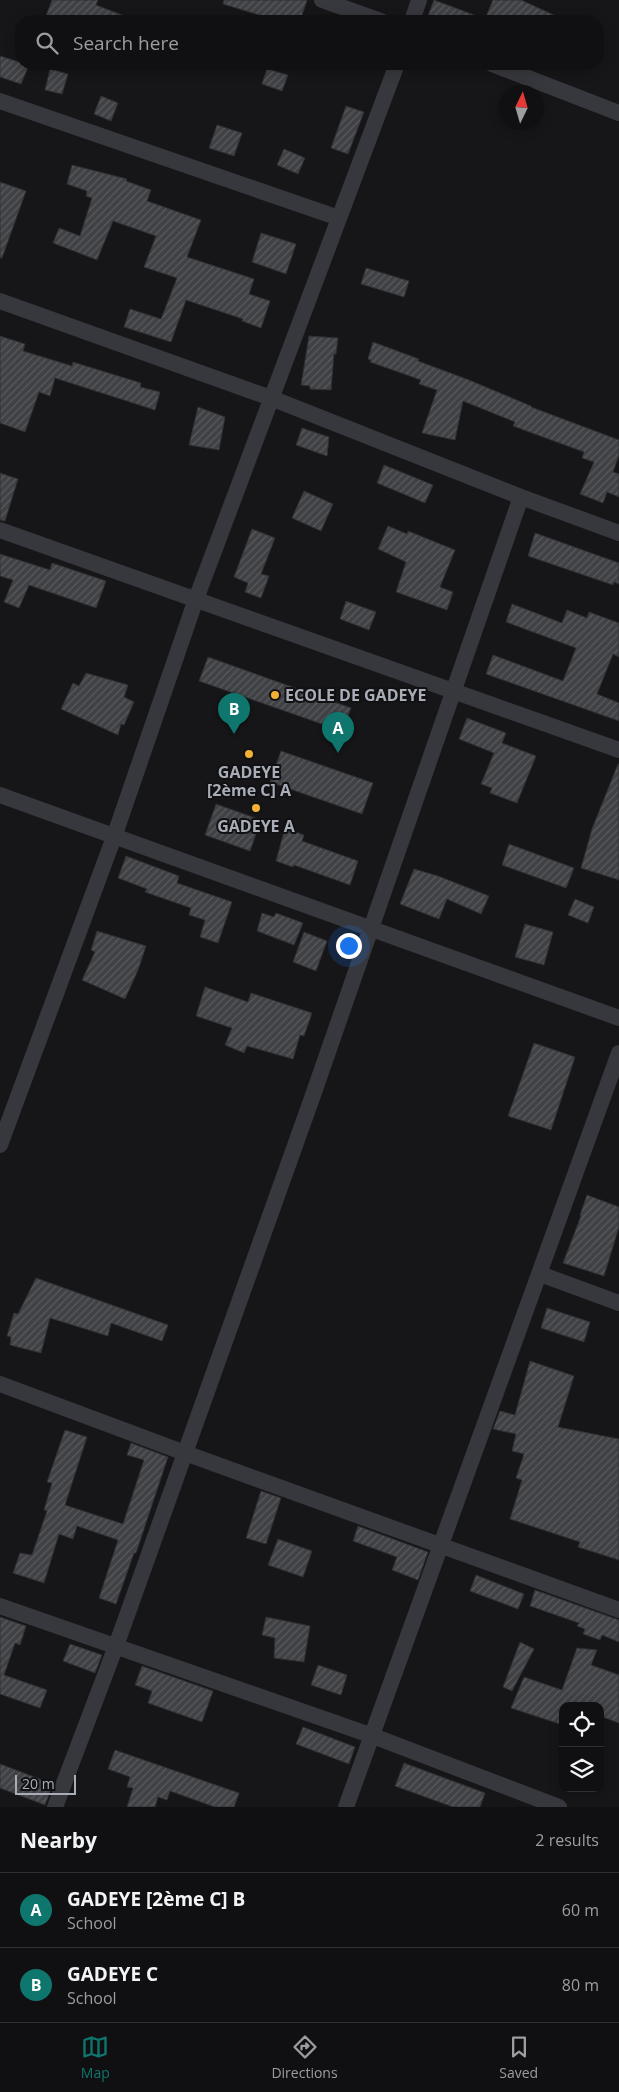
<!DOCTYPE html>
<meta charset="utf-8">
<style>
body{margin:0;font-family:"Open Sans",sans-serif;background:#1e1e20;color:#f1f3f6}
.controls{position:absolute;right:15px;bottom:15px;display:grid;overflow:hidden;border-radius:10px;box-shadow:0 2px 12px #0003}
.controls button{width:45px;height:45px;display:grid;place-items:center;padding:0;border:0;border-bottom:1px solid #303032;background:#101012;color:#f1f3f6;font:25px sans-serif}
.compass{position:absolute;left:499px;top:85px;width:45px;height:45px;border-radius:50%;background:#101012;box-shadow:0 2px 12px #0003;rotate:5deg}
.scale{position:absolute;left:15px;bottom:12px;width:61px;box-sizing:border-box;padding-left:5px;border:2px solid #a8adb8;border-top:0;font-size:14px;line-height:18px;white-space:nowrap;color:#a8adb8;-webkit-text-stroke:4px #111113;paint-order:stroke}
.you{position:absolute;left:348px;top:945px;width:18px;height:18px;margin:-12px;border:4px solid #fff;border-radius:50%;background:#1a73e8;box-shadow:0 0 0 8px #1a73e833}
.badge{display:grid;place-items:center;width:32px;height:32px;border-radius:50%;background:#0f766e;color:#fff;font-size:16px;font-weight:700}
.pin{position:absolute;translate:-50% -41px;filter:drop-shadow(0 1px 2px #0008)}
.pin::after{content:'';position:absolute;top:26px;width:18px;height:15px;background:inherit;clip-path:polygon(0 0,100% 0,50% 100%)}
.list{margin:0;padding:0;list-style:none}
h2{display:flex;justify-content:space-between;align-items:center;height:65px;margin:0;padding:0 20px;font-size:21px}
h2 small{font-size:16px;font-weight:400;color:#9c9d9f}
.list li{display:grid;grid-template-columns:32px 1fr auto;gap:15px;align-items:center;box-sizing:border-box;height:75px;padding:0 20px;border-top:1px solid #303032}
.list b{display:block;font-size:19px;white-space:nowrap}
.list p{margin:0;font-size:16px;white-space:nowrap;color:#9c9d9f}
.list em{font-size:16px;font-style:normal;color:#9c9d9f}
.icon{flex:none;width:28px;height:28px;fill:none;stroke:currentColor;stroke-width:2;stroke-linecap:round;stroke-linejoin:round}
.map{position:relative;flex:none;width:619px;height:1807px;overflow:hidden}
.search{position:absolute;background:#101012;box-shadow:0 2px 12px #0003;left:15px;right:15px;top:15px;height:55px;display:flex;align-items:center;gap:12px;box-sizing:border-box;padding:0 18px;border-radius:20px;color:#9c9d9f;font-size:19px}
.sheet{height:215px;background:#101012}
nav{display:flex;justify-content:space-around;align-items:center;box-sizing:border-box;height:70px;border-top:1px solid #303032;background:#101012;font-size:14px;color:#9c9d9f}
nav a{display:grid;justify-items:center;gap:2px}
nav .on{color:#0f766e}
.map>svg:first-child{display:block}
</style>
<div class="map">
<svg width="619" height="1807" viewBox="0 0 619 1807">
<defs>
<pattern id="building-hatch" width="6" height="6" patternUnits="userSpaceOnUse" patternTransform="scale(1.25)"><rect width="6" height="6" fill="#404145"/><path d="M-1 1l2-2M0 6l6-6M5 7l2-2" fill="none" stroke="#595a5e"/></pattern>
</defs>
<rect width="100%" height="100%" fill="#161618"/>
<path fill="url(#building-hatch)" stroke="#303034" d="M52 0H98L96 5 135 20V21H44Z
M224 0H307L300 21H279L223 4Z
M434 0 485 19 493 0H521L567 21H426Z
M0 56 29 65 21 84 0 77Z
M50 69 68 74 62 94 45 90Z
M267 69 288 75 282 91 262 84Z
M101 96 118 103 111 121 94 114Z
M346 106 364 112 348 154 331 148Z
M217 125 242 133 234 156 209 148Z
M284 149 305 158 298 174 277 165Z
M72 165 127 179 126 181 151 190 147 201 201 220 187 257 254 279 249 294 270 301 261 328 242 321 243 319 186 300 171 342 124 327 130 309 161 319 177 278 144 267 156 236 113 221 97 260 53 243 59 228 80 236 92 198 86 196 87 191 67 184Z
M0 182 26 191 2 258H0Z
M261 233 296 244 286 274 252 262Z
M366 268 409 281 404 297 361 284Z
M0 336 25 344 23 351 72 366 73 362 141 383 140 387 160 392 155 410 55 378 50 396 39 392 25 432 0 423Z
M309 336 338 338 336 354H334L331 390 310 389V386L301 385Z
M373 342 419 359 418 361 469 380 531 406V407L619 440V455L613 472 619 474V497L607 492 603 503 580 494 594 462 582 458 584 452 513 426 515 422 463 401 455 440 422 433 437 390 419 384 421 380 370 362 371 360 368 359Z
M198 407 225 417 219 450 189 445Z
M302 428 329 437 327 456 296 445Z
M384 465 433 485 425 503 377 483Z
M0 473 18 479 5 521 0 520Z
M304 491 333 504 321 531 292 518Z
M388 526 407 534 408 531 455 550 440 587 453 592 447 610 396 592 406 562 378 549Z
M252 529 275 538 261 574 269 576 261 598 245 592 248 583 234 577Z
M535 533 619 563V584L614 582 613 585 528 556Z
M0 554 50 570 52 563 106 581 96 608 29 585 19 608 4 602 13 580 0 576Z
M346 601 376 612 369 630 340 619Z
M512 604 562 623 567 610 587 618 589 612 619 623V657L613 654 597 694 619 703V721L486 674 493 655 563 681 576 648 506 622Z
M208 657 351 708 342 731 199 681Z
M86 673 128 685 124 697 134 702 124 725 121 724 118 735 61 709 73 683 79 686Z
M467 718 506 733 502 743 536 756 517 803 490 793 492 788 481 784 494 753 459 739Z
M281 751 373 783 362 814 270 782Z
M618 764H619V880L581 868 592 829Z
M216 804 261 820 250 851 205 835Z
M285 828 304 835 302 841 358 861 350 885 294 865 293 867 276 861Z
M509 844 574 868 566 888 502 865Z
M126 856 179 876 177 883 232 902 218 943 200 937 205 920 189 915 191 908 145 892 147 889 118 878Z
M414 869 438 876 489 896 481 914 447 899 439 919 400 904Z
M575 899 594 907 588 923 568 915Z
M262 913 274 917 276 913 303 923 294 945 257 931Z
M525 924 553 932 544 965 515 957Z
M97 931 146 946 138 970 125 999 82 980 95 952 91 950Z
M304 932 327 941 316 971 293 962Z
M205 987 248 1002 251 993 312 1013 304 1036 300 1035 293 1059 247 1046 244 1053 225 1045 232 1028 196 1016Z
M534 1043 575 1057 551 1130 508 1116Z
M587 1195 619 1207V1227L604 1276 563 1263 581 1216 580 1215Z
M36 1278 168 1325 162 1341 111 1323 108 1336 50 1318 41 1353 10 1345 11 1337 7 1336 14 1313 18 1314Z
M547 1308 590 1322 584 1342 541 1328Z
M530 1361 574 1376 558 1427 619 1439V1560L578 1547 580 1542 510 1519 522 1480 516 1478 524 1454 512 1451 516 1434 493 1429 500 1411 515 1415Z
M65 1430 87 1437 65 1505 123 1524 144 1460 127 1455 131 1443 168 1457 136 1553H134L116 1604 99 1598 118 1540 77 1526 73 1539 59 1534 44 1583 13 1573 20 1553 32 1555 47 1511 44 1510 52 1483 47 1482Z
M261 1491 281 1498 266 1544 246 1538Z
M358 1526 428 1552 418 1580 392 1570 397 1557 353 1541Z
M278 1539 312 1551 303 1577 268 1565Z
M476 1575 524 1594 518 1609 470 1591Z
M535 1590 619 1620V1642L602 1635 600 1640 583 1634 585 1629 577 1626 579 1623 530 1606Z
M0 1617 26 1626 20 1645 15 1643 4 1675 47 1690 40 1708 0 1694Z
M266 1617 310 1626 304 1662 274 1658 275 1638 262 1635Z
M520 1642 534 1649 512 1691 503 1687Z
M70 1644 102 1655 95 1673 63 1661Z
M577 1648 597 1650 591 1665 619 1675V1723L600 1716V1706H563V1725L511 1708 524 1677 562 1690Z
M318 1665 347 1675 341 1695 311 1685Z
M142 1666 213 1691 202 1722 148 1703 152 1691 135 1685Z
M303 1727 355 1747 349 1764 296 1744Z
M115 1750 239 1793 234 1807H215L170 1791 167 1800 158 1797 155 1807H127L133 1788 127 1787 130 1777 108 1769Z
M404 1763 485 1793 480 1807H453L395 1786Z
M0 1764 53 1784 45 1805 0 1788Z"/>
<g fill="none" stroke-linecap="round" stroke-linejoin="round">
<path stroke="#37383d" stroke-width="16" d="M322 0 381 21
M412 21 419 0
M492 64 619 113
M0 101 339 218
M0 301 271 398 521 497 619 533
M0 530 619 750
M0 795 619 1018
M0 1145 114 837 196 599 397 64
M540 1274 619 1303
M0 1384 185 1453 619 1610
M0 1606 373 1736 559 1807
M55 1807 116 1646 312 1098 521 497
M346 1807 619 1053"/>
</g>
<g fill="#f2b134" stroke="#111113" stroke-width="2">
<circle cx="275" cy="695" r="5"/>
<circle cx="249" cy="754" r="5"/>
<circle cx="256" cy="808" r="5"/>
</g>
<g text-anchor="middle" dominant-baseline="central" stroke-width="4" stroke-linejoin="round" paint-order="stroke">
<g font-size="16" font-weight="bold" fill="#a8adb8" stroke="#111113">
<text x="285" y="695" text-anchor="start">ECOLE DE GADEYE</text>
<text x="249" y="772">GADEYE<tspan x="249" dy="18">[2ème C] A</tspan></text>
<text x="256" y="826">GADEYE A</text>
</g>
</g>
</svg>
<div class="controls">
<button><svg class="icon" aria-label="locate" viewBox="0 0 24 24"><circle cx="12" cy="12" r="6"/><path d="M12 2v4M12 18v4M2 12h4M18 12h4"/></svg></button>
<button><svg class="icon" aria-label="layers" viewBox="0 0 24 24"><path d="M12 4l9 5-9 5-9-5zM3 14l9 5 9-5"/></svg></button>
</div>
<svg class="compass" viewBox="-18 -18 36 36"><path d="M0-13l5 13h-10z" fill="#e53935"/><path d="M0 13l5-13h-10z" fill="#9c9d9f"/></svg>
<div class="scale">20 m</div>
<div class="you"></div>
<div class="pin badge" style="left:338px;top:753px">A</div>
<div class="pin badge" style="left:234px;top:734px">B</div>
<div class="search"><svg class="icon" aria-label="search" viewBox="0 0 24 24"><circle cx="10" cy="10" r="6"/><path d="M15 15l6 6"/></svg>Search here</div>
</div>
<section class="sheet">
<h2>Nearby<small>2 results</small></h2>
<ul class="list">
<li><span class="badge">A</span><div><b>GADEYE [2ème C] B</b><p>School</p></div><em>60 m</em></li>
<li><span class="badge">B</span><div><b>GADEYE C</b><p>School</p></div><em>80 m</em></li>
</ul>
</section>
<nav>
<a class="on"><svg class="icon" aria-label="map" viewBox="0 0 24 24"><path d="M3 6l6-2 6 2 6-2v14l-6 2-6-2-6 2zM9 4v14M15 6v14"/></svg>Map</a>
<a><svg class="icon" aria-label="directions" viewBox="0 0 24 24"><path d="M12 3l9 9-9 9-9-9zM9 14v-3h6M13 9l2 2-2 2"/></svg>Directions</a>
<a><svg class="icon" aria-label="saved" viewBox="0 0 24 24"><path d="M7 4h10v16l-5-4-5 4z"/></svg>Saved</a>
</nav>
